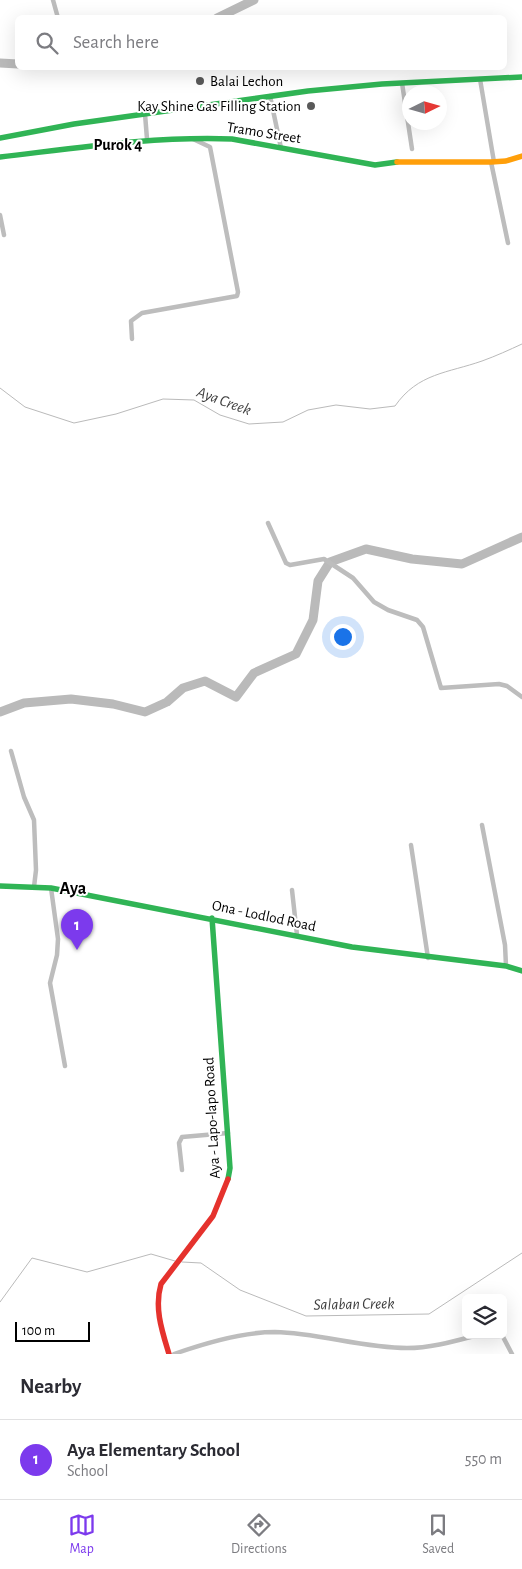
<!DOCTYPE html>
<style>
body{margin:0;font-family:"Alegreya Sans",sans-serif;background:#f7f7f7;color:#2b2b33}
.controls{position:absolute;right:15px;bottom:15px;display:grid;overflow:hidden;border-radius:8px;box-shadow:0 5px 20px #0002}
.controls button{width:45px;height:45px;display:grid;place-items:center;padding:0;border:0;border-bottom:1px solid #e1e1e2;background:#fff;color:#2b2b33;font:25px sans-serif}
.compass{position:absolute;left:402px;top:85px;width:45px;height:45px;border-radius:50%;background:#fff;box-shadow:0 5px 20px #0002;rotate:85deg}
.scale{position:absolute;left:15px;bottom:12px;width:75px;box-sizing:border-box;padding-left:5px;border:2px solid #000;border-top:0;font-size:14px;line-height:18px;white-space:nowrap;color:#000;-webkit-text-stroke:4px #fff;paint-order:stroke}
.you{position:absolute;left:342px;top:636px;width:18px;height:18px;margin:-12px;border:4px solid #fff;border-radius:50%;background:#1a73e8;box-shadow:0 0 0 8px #1a73e833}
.badge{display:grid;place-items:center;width:32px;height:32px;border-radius:50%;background:#7c3aed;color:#fff;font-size:16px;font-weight:700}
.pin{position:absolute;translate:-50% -41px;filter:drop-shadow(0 1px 2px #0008)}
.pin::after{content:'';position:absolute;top:26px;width:18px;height:15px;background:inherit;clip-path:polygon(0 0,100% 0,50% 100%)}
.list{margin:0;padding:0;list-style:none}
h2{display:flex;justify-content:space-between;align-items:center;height:65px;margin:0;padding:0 20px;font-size:21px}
h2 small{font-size:16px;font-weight:400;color:#7c7c81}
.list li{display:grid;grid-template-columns:32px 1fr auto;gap:15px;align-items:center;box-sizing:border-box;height:80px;padding:0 20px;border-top:1px solid #e1e1e2}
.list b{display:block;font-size:19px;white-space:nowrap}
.list p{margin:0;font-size:16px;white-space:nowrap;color:#7c7c81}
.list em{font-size:16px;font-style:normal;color:#7c7c81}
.icon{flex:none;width:28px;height:28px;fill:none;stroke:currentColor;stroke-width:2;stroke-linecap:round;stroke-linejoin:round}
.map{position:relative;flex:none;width:522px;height:1354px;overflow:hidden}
.search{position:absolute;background:#fff;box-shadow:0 5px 20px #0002;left:15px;right:15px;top:15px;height:55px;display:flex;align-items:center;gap:12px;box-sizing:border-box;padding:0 18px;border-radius:8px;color:#7c7c81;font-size:19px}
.sheet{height:145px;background:#fff}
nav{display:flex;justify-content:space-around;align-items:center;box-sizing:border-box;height:70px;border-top:1px solid #e1e1e2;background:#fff;font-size:14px;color:#7c7c81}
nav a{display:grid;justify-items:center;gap:2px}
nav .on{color:#7c3aed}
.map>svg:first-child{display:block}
</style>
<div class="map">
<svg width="522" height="1354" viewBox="0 0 522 1354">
<rect width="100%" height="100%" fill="#fff"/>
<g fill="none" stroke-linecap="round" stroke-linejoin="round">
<path stroke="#bababa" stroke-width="1" d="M0 388 25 407 74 423 116 414 163 399 194 400 220 415 249 424 283 422 308 410 336 405 370 409 395 406C418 373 448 373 482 361 496 356 509 350 522 344
M182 1262 201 1263 240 1290 306 1316 429 1314 522 1253
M0 1302 32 1258 87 1272 151 1254 175 1261"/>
<path stroke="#bababa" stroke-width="9" d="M217 18 254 0
M0 63 18 64
M0 712 24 703 71 699 113 704 145 712 167 702 183 688 205 681 236 697 254 673 296 654 313 620 318 581 330 562 366 549 412 559 462 564 522 537"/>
<path stroke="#bdbdbd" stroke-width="4.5" d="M53 0 58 18
M480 79 494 162
M402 83 412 149
M270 96 281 148
M145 114 147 139
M491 162 508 243
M0 215 4 235
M132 339 131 321 142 313 237 296 238 292 210 147 193 139
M268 523 286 563 290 565 324 559 353 578 374 602 388 610 417 620 423 627 441 688 499 684 507 686 522 697
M11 751 24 797 34 820 36 870 34 887
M482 825 505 945 506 966
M411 845 428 958
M51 888 58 939 57 955 50 983 65 1066
M292 890 297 935
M182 1170 179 1143 182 1137 228 1133
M502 1335 512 1354
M174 1354C205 1343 242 1332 275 1332 319 1333 363 1348 407 1348 431 1348 455 1341 478 1335"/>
<path stroke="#30b455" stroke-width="5.5" d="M0 138 74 124 308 91 382 84 522 77
M0 157C77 148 154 136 232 139L375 165 397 162
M0 886 51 888 352 947 506 966 522 971
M212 918 230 1168 228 1179"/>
<path stroke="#ff9f0a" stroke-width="5.5" d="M397 162H491L506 161 522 156"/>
<path stroke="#e5322d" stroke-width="5.5" d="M169 1354C162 1331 154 1308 161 1284L213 1216 228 1179"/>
</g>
<g fill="#595959" stroke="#fff" stroke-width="2">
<circle cx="200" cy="81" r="5"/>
<circle cx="311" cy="106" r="5"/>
</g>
<g text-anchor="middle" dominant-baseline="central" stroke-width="4" stroke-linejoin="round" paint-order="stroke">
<g font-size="15" fill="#000" stroke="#fff" text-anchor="start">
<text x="210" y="81">Balai Lechon</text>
<text x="301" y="106" text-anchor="end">Kay Shine Gas Filling Station</text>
</g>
<g font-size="15" fill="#000" stroke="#fff">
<text transform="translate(264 133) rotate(9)">Tramo Street</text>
<text transform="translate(264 916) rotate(12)">Ona - Lodlod Road</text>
<text transform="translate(212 1118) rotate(-93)">Aya - Lapo-lapo Road</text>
</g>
<g font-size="16" font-weight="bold" fill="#000" stroke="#fff">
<text x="118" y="145">Purok 4</text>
</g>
<g font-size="16" font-style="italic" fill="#3e3e3e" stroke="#fff">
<text transform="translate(224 401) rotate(20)">Aya Creek</text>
<text transform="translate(354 1304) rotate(-1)">Salaban Creek</text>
</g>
<g font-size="18" font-weight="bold" fill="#000" stroke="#fff">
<text x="73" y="889">Aya</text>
</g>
</g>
</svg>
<div class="controls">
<button><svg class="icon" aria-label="layers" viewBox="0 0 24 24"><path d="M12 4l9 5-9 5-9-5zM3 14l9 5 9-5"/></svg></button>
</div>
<svg class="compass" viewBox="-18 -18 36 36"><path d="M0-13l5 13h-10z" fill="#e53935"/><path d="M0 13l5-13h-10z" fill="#7c7c81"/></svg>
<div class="scale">100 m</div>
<div class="you"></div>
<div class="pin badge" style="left:77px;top:950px">1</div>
<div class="search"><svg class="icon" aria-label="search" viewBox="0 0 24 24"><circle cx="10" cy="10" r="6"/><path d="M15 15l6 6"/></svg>Search here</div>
</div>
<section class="sheet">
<h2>Nearby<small></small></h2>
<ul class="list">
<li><span class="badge">1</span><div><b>Aya Elementary School</b><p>School</p></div><em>550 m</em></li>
</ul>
</section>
<nav>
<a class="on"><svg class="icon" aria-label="map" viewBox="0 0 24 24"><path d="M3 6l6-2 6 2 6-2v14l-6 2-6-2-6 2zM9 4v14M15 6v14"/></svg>Map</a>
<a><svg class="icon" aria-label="directions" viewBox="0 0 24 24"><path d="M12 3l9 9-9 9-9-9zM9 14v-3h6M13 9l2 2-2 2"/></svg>Directions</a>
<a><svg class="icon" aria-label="saved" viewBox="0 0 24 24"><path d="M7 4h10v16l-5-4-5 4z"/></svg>Saved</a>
</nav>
